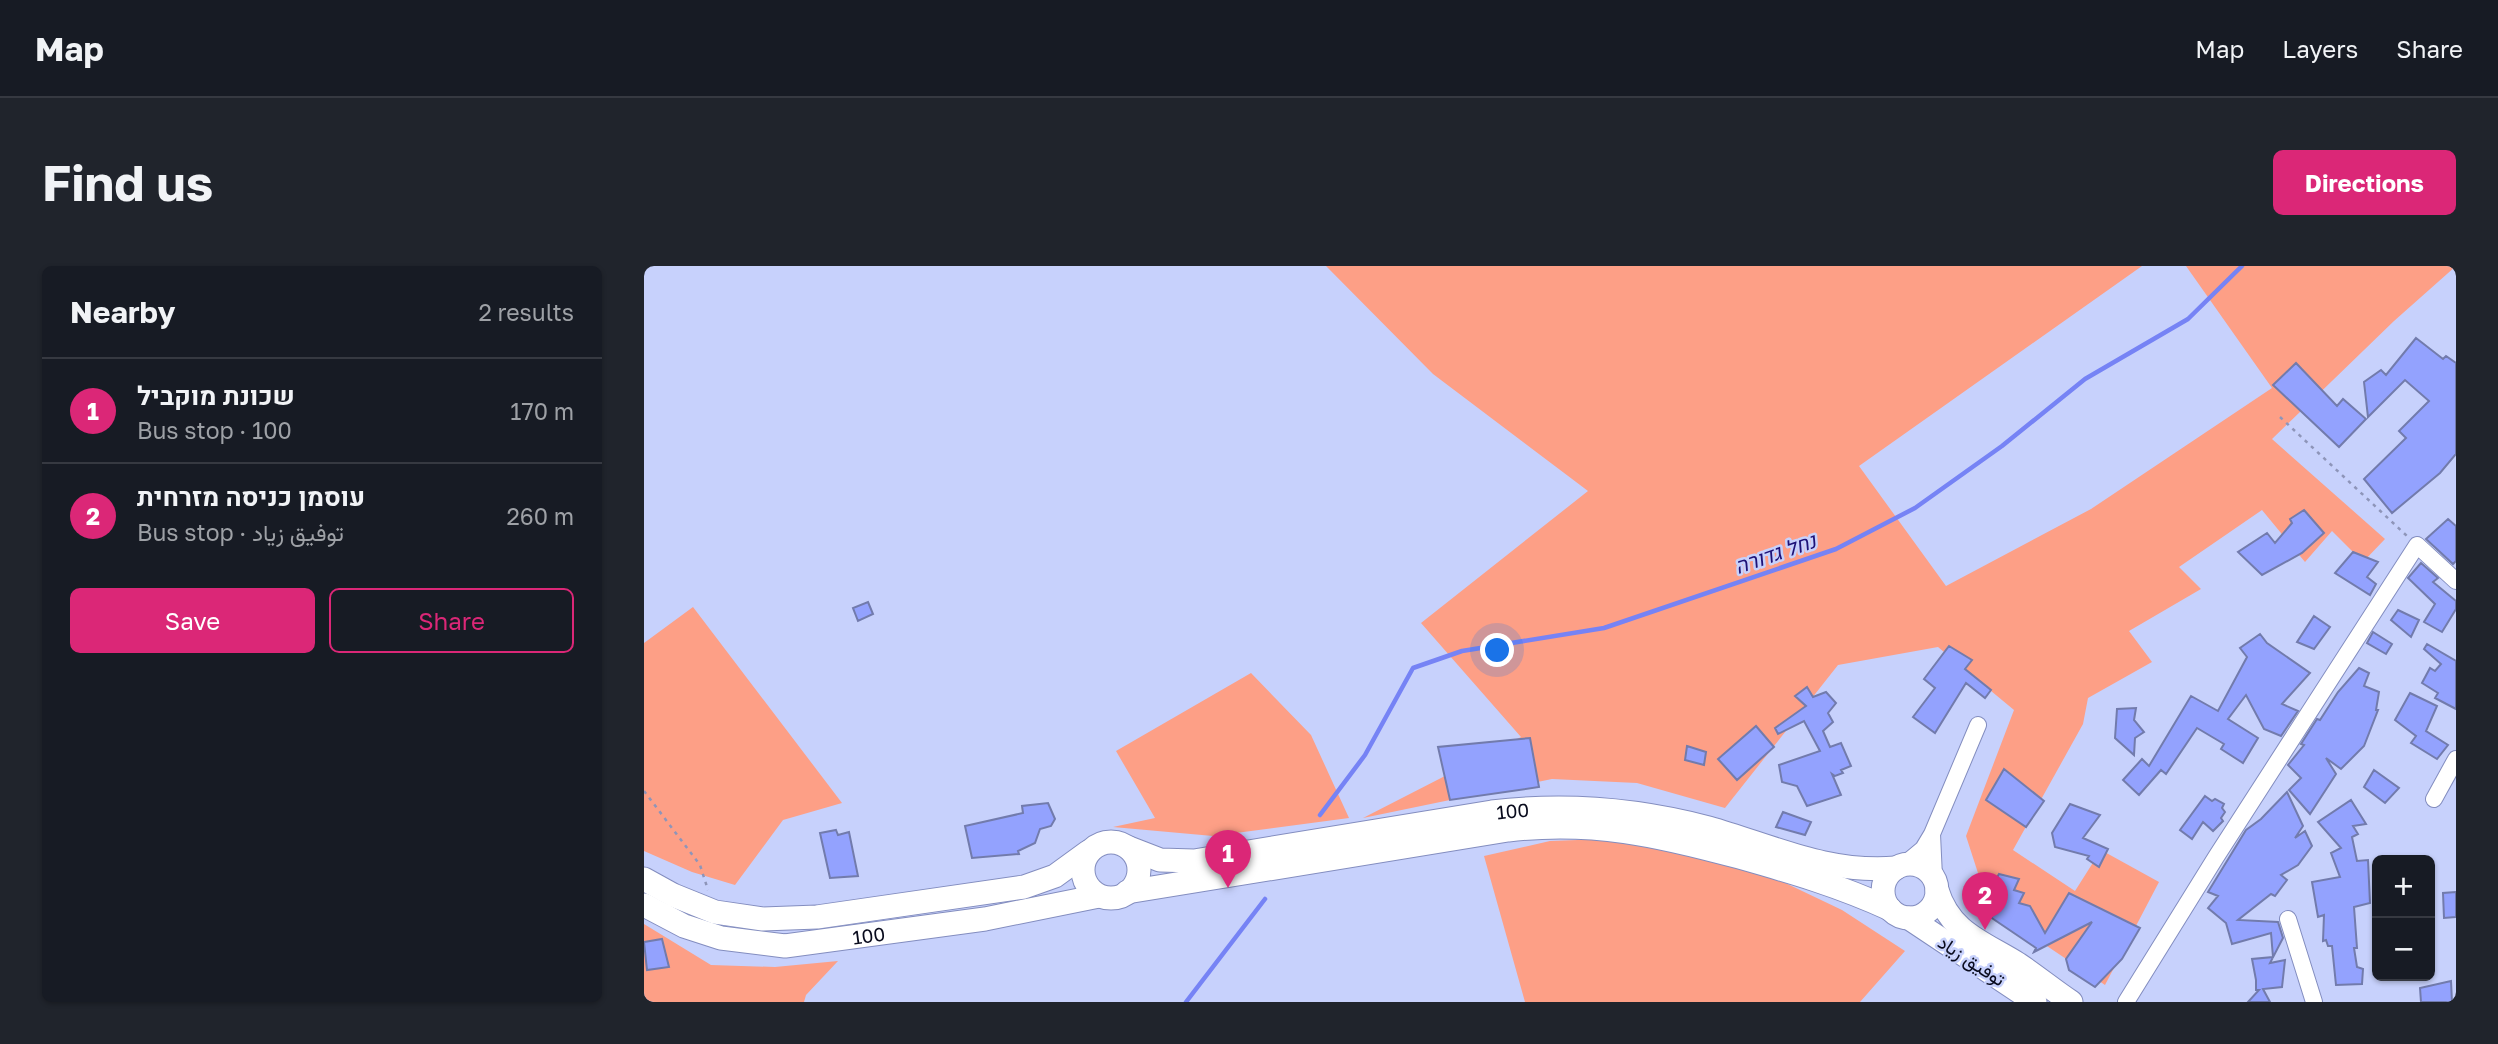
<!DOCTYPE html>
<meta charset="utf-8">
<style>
body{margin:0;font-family:"Golos Text",Vazirmatn,Heebo,sans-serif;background:#20242c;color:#f1f3f6}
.controls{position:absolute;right:21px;bottom:21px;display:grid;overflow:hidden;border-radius:10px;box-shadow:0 2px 5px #0004}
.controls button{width:63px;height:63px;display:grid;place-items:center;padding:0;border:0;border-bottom:2px solid #363941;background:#171b24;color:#f1f3f6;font:35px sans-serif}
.you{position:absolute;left:854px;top:385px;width:24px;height:24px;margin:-18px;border:5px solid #fff;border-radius:50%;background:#1a73e8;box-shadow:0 0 0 10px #1a73e833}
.badge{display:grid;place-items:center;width:46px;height:46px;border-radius:50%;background:#db2777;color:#fff;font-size:23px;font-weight:700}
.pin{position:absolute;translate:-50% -58px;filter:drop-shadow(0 2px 4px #0008)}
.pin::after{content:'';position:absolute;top:37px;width:24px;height:21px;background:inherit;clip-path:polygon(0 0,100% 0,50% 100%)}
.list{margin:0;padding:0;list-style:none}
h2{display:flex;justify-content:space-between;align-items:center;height:91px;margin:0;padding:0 28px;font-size:30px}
h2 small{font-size:23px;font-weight:400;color:#9ea1a6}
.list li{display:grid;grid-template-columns:46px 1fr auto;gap:21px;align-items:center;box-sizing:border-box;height:105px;padding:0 28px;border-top:2px solid #363941}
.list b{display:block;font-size:26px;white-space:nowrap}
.list p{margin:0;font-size:23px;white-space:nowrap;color:#9ea1a6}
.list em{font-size:23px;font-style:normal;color:#9ea1a6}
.actions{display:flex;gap:14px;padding:21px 28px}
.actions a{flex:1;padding:16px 0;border:2px solid #db2777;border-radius:10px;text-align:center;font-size:24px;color:#db2777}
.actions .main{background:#db2777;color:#fff}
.map{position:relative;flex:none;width:1812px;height:736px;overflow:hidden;border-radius:10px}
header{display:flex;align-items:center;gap:42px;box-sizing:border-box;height:98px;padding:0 35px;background:#171b24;border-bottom:2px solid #363941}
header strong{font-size:33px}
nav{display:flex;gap:38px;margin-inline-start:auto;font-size:24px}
.intro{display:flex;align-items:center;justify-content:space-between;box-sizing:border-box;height:168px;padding:0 42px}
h1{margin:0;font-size:49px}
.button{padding:18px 32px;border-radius:10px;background:#db2777;color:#fff;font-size:24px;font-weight:700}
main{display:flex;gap:42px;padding:0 42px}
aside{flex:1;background:#171b24;border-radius:10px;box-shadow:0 2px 5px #0004}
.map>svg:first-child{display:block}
</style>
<header>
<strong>Map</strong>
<nav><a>Map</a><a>Layers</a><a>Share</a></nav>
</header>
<div class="intro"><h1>Find us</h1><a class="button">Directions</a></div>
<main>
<aside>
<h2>Nearby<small>2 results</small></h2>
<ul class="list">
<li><span class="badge">1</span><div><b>שכונת מוקביל</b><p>Bus stop · 100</p></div><em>170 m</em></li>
<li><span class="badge">2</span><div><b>עוסמן כניסה מזרחית</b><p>Bus stop · توفيق زياد</p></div><em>260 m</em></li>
</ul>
<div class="actions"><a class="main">Save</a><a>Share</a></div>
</aside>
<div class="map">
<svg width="1812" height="736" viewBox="0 0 1812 736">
<rect width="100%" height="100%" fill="#c7d1fc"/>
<path fill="#fd9f86" d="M682 0H1498L1215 200 1302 320 1447 243 1628 122 1542 0H1812L1750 55 1628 173 1741 273 1719 296 1688 265 1661 296 1618 244 1535 301 1557 323 1485 365 1508 396 1444 432 1439 458 1369 584 1431 625 1457 584 1515 616 1461 719 1345 641 1322 570 1370 444 1294 381 1194 399 1081 542 993 517 908 513 719 552 877 471 777 357 944 225 789 108Z
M49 341 198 537 139 554 91 619 48 606 0 585V377Z
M607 407 667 469 705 552 569 570 469 561 511 552 472 485Z
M989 572 1072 584 1198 644 1261 685 1216 736H881L840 590 906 575Z
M0 658 67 699 131 701 194 695 162 729 160 736H0Z"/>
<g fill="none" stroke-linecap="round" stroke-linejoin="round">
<path stroke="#7683f5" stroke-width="4.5" d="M676 549 721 489 769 402 818 385 960 362 1192 283 1271 242 1358 180 1441 113 1544 53 1598 0
M542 736 621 633"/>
</g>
<path fill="#93a2fe" stroke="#727bac" stroke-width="2" d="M1772 72 1799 93 1802 90 1812 97V188L1796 207 1748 247 1720 213 1762 172 1755 165 1785 135 1761 114 1724 151 1720 116 1737 104 1742 109Z
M1652 97 1693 140 1699 133 1722 153 1695 181 1629 119Z
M1660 244 1680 267 1658 287 1618 309 1594 286 1623 267 1631 277 1648 257 1646 253Z
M1804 253 1812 260V295L1809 298 1782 273Z
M1709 286 1734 296 1723 311 1732 318 1726 329 1691 307Z
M1777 297 1794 312 1789 316 1812 335V343L1798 366 1780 356 1791 338 1764 312Z
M224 336 229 348 214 355 209 342Z
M1754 344 1775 354 1767 371 1747 354Z
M1670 350 1686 361 1670 383 1653 376Z
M1729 366 1748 378 1742 388 1723 377Z
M1616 368 1623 377 1666 407 1638 438 1654 445 1637 470 1620 463 1602 429 1584 453 1614 472 1599 497 1577 483 1580 478 1553 462 1522 508 1517 504 1495 529 1479 514 1498 493 1505 500 1547 430 1574 445 1603 391 1596 382Z
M1783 378 1812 395V443L1791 432 1794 427 1778 417 1786 402 1791 405 1797 398 1780 383Z
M1305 380 1328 394 1321 403 1347 424 1341 432 1322 417 1291 467 1269 451 1291 422 1280 413Z
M1715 402 1725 407 1720 420 1735 426 1732 444H1734L1720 480 1697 503 1682 492 1692 508 1666 548 1645 524 1657 512 1644 499 1660 479 1657 478 1673 453 1676 454 1694 426Z
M1163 421 1169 431 1182 426 1192 437 1184 447 1189 456 1179 465 1186 481 1197 477 1207 500 1197 504 1199 507 1191 510 1188 508 1197 529 1163 540 1153 520 1138 516 1135 499 1176 485 1160 455 1134 468 1131 462 1162 440 1151 430Z
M1766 427 1793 440 1782 465 1804 479 1793 493 1767 477 1772 470 1751 454Z
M1492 442 1490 454 1500 466 1491 472 1490 489 1471 472 1473 443Z
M1112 460 1130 481 1093 514 1074 493Z
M886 472 895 521 806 534 794 481Z
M1043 480 1062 486 1060 499 1041 494Z
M1360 503 1400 535 1382 561 1342 534Z
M1730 504 1755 522 1741 537 1720 521Z
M1643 526 1659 560 1651 572 1661 565 1668 580 1654 599 1637 609 1643 614 1631 630 1627 628 1594 654 1634 656 1639 672 1626 697 1641 694 1638 721 1619 723 1626 736H1604L1615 724H1612V714L1608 693 1629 691 1627 667 1588 678 1582 657 1564 642 1574 630 1564 626 1602 564 1617 553Z
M1561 530 1568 535 1571 533 1580 538 1578 542 1581 546 1577 552 1579 555 1569 565 1559 556 1548 573 1536 564Z
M1707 534 1722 558 1709 560 1714 568 1708 571 1713 595 1724 594 1726 637 1710 641 1713 682H1710L1713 701 1719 703 1718 718 1692 719 1688 680H1684L1682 674 1679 675 1680 649 1674 651 1668 616 1696 611 1687 587 1697 582 1674 556Z
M404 537 411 553 407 560 396 563 391 577 374 585 375 588 328 592 321 560 379 547 378 540Z
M1426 538 1456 549 1439 572 1464 583 1455 601 1443 593 1445 590 1411 581 1408 567Z
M1139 546 1167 556 1161 569 1132 561Z
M192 564 194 569 205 566 214 610 186 612 176 567Z
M1355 608 1375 613 1370 624 1380 627 1375 637 1386 640 1401 667 1425 627 1496 662 1478 693 1451 721 1425 704 1422 693 1448 656 1390 686 1392 682 1339 646 1352 629 1346 624Z
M1812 626V651L1800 652 1799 627Z
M18 673 25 701 3 704 0 676Z
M1807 715 1808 736H1777L1776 722Z"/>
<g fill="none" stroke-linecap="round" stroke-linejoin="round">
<g stroke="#838dbf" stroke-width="18">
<path id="street" d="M1790 533 1812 493
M1288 568 1290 611
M1261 598 1279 583 1288 568 1334 459
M1644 653 1670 736
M1482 736 1572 591 1773 279 1812 315"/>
</g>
<g stroke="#838dbf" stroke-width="25">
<g id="secondary">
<circle cx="467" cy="604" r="28"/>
<path id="s1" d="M485 582 516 594 550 595 848 546C922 537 993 543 1065 562 1128 580 1184 608 1252 602"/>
<circle cx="1266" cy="625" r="27"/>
<path d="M0 613 29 629 71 646 119 653 173 651 380 621 411 610 444 586"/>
<path d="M1293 624C1306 667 1339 676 1374 698 1392 710 1409 724 1427 736"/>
<path d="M483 626 864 564C948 554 1014 569 1095 591 1148 606 1196 620 1246 643"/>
<path id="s2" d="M0 639 40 660 77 672 141 680 341 653 455 630"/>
<path d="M1265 652 1391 736"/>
</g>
</g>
<path stroke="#8e95b9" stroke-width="2.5" stroke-dasharray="3.5 5" stroke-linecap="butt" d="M1636 151 1763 270
M0 525 56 599 64 624"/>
<use href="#street" stroke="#fff" stroke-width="16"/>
<use href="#secondary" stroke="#fff" stroke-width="23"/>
</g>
<g text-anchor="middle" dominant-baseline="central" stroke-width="5" stroke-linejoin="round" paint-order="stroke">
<g font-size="19" fill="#090b1d" stroke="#c7d1fc">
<text stroke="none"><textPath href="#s1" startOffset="390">100</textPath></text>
<text stroke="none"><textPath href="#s2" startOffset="233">100</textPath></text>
<text transform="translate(1328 694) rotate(33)">توفيق زياد</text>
</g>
<g font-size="21" font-style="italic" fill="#1e1277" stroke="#c7d1fc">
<text transform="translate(1131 287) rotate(-19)">נחל גדורה</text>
</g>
</g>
</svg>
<div class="controls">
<button>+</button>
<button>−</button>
</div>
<div class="you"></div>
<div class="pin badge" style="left:584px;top:622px">1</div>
<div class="pin badge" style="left:1341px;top:664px">2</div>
</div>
</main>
